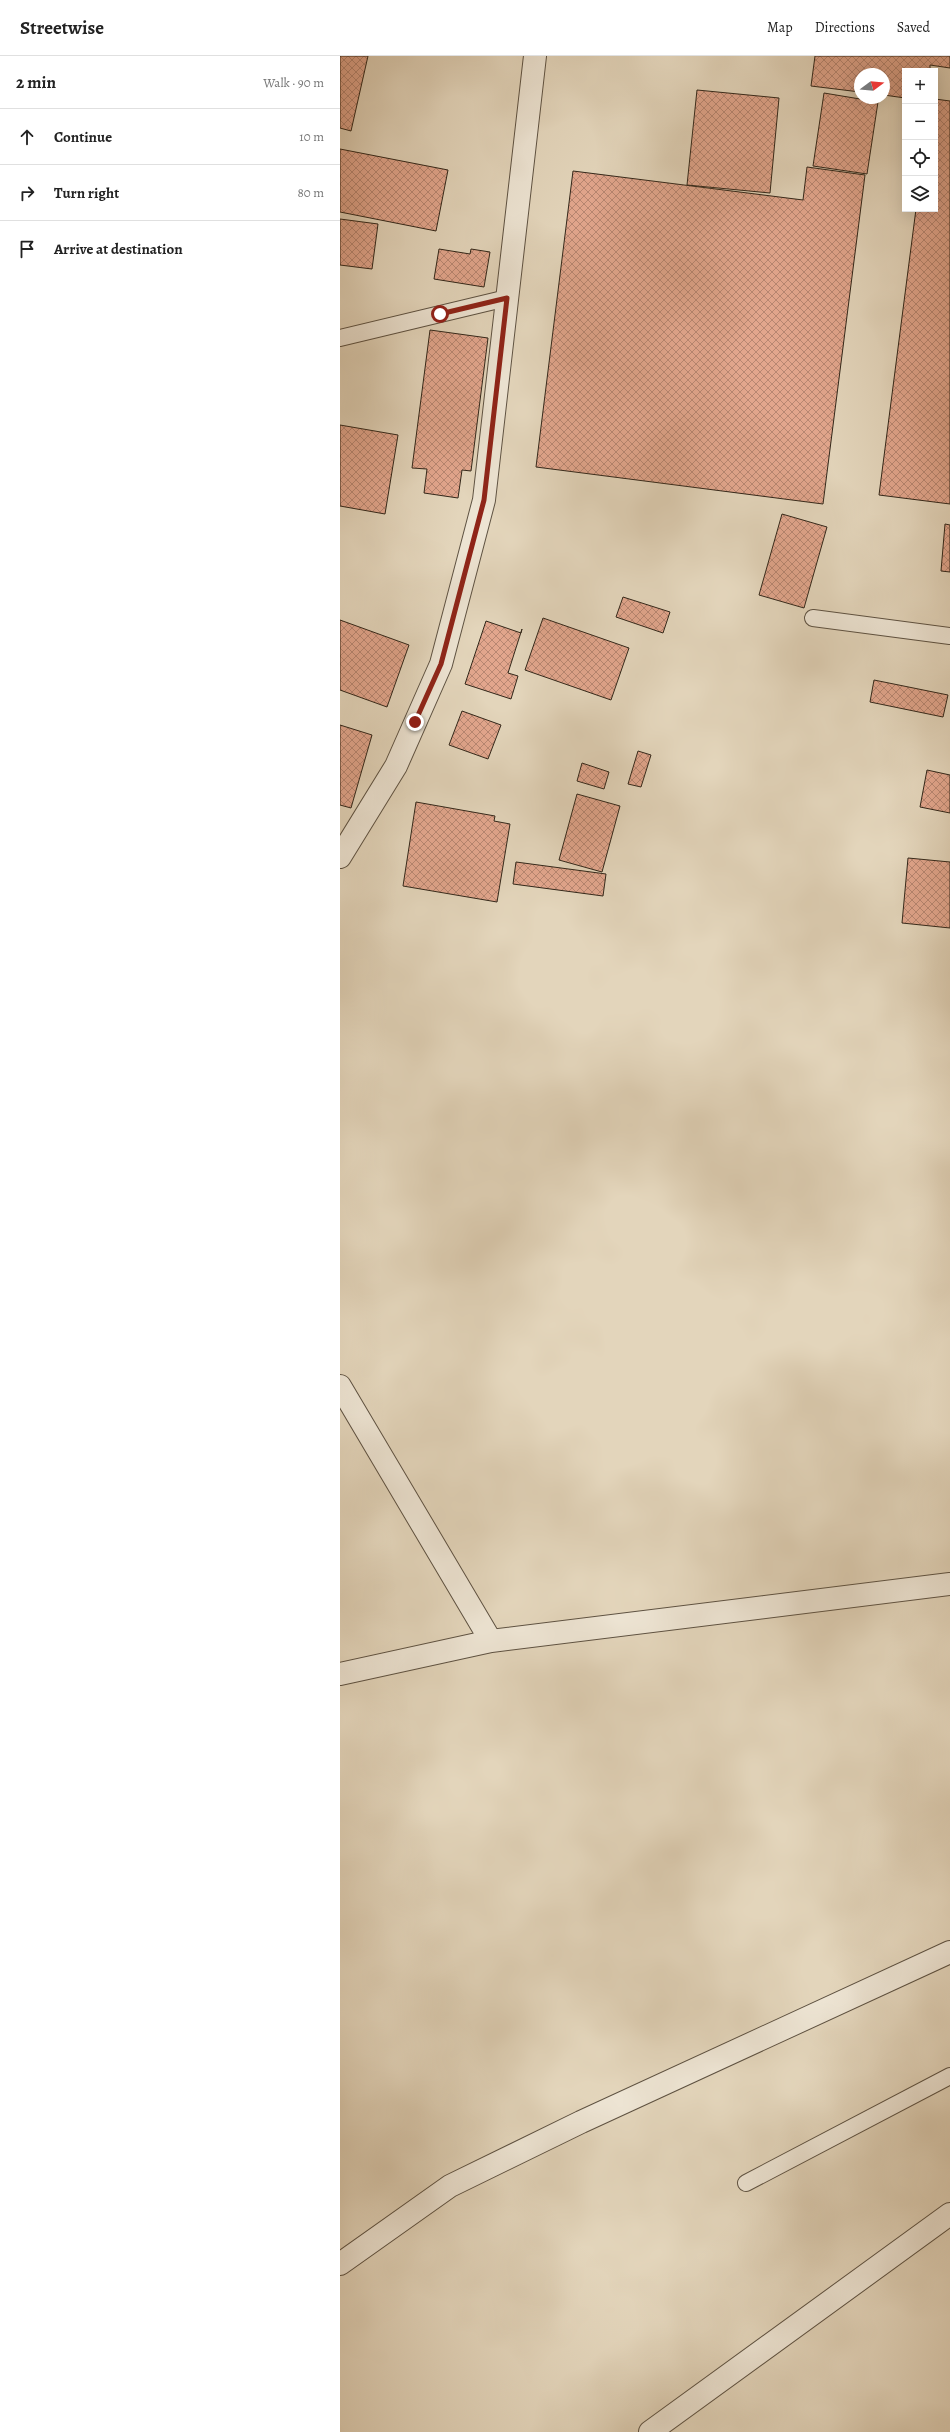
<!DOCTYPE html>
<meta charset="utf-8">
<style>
body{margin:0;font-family:Alegreya,serif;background:#f2f2f2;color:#222}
.controls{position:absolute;right:12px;top:12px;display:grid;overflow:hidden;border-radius:0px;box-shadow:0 4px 16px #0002}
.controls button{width:36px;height:36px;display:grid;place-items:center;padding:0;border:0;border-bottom:1px solid #e0e0e0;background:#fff;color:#222;font:20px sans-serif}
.compass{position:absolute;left:514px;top:12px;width:36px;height:36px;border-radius:50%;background:#fff;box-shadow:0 4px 16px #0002;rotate:74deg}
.stop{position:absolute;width:12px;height:12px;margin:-9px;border:3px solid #8f2418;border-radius:50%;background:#fff}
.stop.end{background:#8f2418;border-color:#fff;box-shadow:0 1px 4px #0008}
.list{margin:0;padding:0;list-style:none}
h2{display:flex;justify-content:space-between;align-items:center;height:52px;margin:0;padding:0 16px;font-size:17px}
h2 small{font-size:13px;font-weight:400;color:#767676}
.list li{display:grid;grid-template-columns:26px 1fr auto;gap:12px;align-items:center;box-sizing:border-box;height:56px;padding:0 16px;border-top:1px solid #e0e0e0}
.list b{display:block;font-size:15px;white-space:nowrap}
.list em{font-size:13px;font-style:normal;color:#767676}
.icon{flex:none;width:22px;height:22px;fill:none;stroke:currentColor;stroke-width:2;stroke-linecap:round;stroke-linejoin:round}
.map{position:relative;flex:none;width:610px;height:2376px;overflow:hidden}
header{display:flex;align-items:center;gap:24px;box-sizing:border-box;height:56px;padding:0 20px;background:#fff;border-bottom:1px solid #e0e0e0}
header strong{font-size:19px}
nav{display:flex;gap:22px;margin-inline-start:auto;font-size:14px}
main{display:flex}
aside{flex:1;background:#fff}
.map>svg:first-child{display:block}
</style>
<header>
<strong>Streetwise</strong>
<nav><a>Map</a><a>Directions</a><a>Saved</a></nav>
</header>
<main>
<aside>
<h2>2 min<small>Walk · 90 m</small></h2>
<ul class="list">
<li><svg class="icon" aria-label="ahead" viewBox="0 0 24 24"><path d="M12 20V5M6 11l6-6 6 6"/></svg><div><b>Continue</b></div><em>10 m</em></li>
<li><svg class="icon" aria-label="right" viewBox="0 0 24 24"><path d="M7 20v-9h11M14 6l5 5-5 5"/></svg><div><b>Turn right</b></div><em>80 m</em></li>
<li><svg class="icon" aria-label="arrive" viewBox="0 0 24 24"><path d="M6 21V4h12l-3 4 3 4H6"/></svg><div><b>Arrive at destination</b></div></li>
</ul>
</aside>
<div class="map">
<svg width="610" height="2376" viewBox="0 0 610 2376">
<defs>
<pattern id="building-cross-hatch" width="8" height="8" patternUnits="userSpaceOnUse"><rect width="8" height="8" fill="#e2a68d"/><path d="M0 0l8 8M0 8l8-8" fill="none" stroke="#b88772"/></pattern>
</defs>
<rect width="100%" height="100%" fill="#e3d5bb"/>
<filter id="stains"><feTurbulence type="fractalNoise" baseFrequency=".005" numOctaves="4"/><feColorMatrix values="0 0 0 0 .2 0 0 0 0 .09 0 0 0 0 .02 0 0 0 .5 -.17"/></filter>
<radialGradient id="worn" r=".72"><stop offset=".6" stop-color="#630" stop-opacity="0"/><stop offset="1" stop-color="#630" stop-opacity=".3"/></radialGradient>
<path fill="url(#building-cross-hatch)" stroke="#32271a" d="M0 0H28L11 75 0 72Z
M475 0H610V12L590 9V15H565V42L544 39V18H520V36L471 30Z
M357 34 439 42 430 137 347 129Z
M484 37 538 46 527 118 473 110Z
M595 43 610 45V448L539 439 576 153H595Z
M0 93 108 114 96 175 0 156Z
M467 111 525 119 483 448 196 411 233 115 463 144Z
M0 163 38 168 32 213 0 209Z
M99 193 130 198 131 193 150 196 144 231 94 223Z
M90 274 148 282 131 415 122 414 118 442 84 437 87 413 72 412Z
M0 369 58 379 45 458 0 450Z
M442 458 487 471 464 552 419 539Z
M605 468 610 469V516L601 515Z
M283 541 330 556 323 577 276 561Z
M203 562 289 592 271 644 185 614Z
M0 564 69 589 47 651 0 634Z
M146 565 181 577 182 573 168 617 178 620 171 643 125 628Z
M534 624 608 639 603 661 530 646Z
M122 655 161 669 148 703 109 689Z
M0 669 32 679 11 752 0 749Z
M298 695 311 699 301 731 288 728Z
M242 707 269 716 264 733 237 725Z
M587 714 610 719V757L580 751Z
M237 738 280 750 262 816 219 804Z
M76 746 155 760 154 765 170 768 157 846 63 830Z
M568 802 610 806V872L562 867Z
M176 806 266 818 263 840 173 828Z"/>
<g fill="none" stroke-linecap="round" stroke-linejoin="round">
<g stroke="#5e5242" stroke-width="18">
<path id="lane" d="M0 282 167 242
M473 562 610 580
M406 2127 610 2020"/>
</g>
<g stroke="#5e5242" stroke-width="24">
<path id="street" d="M0 801 56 710 101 608 144 444 195 0
M0 1330 151 1585
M0 1618 151 1585 610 1528
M0 2208 110 2130 241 2066 610 1896
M310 2376 610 2158"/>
</g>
<use href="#lane" stroke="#ede4d3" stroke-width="16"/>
<use href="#street" stroke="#ede4d3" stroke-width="22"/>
</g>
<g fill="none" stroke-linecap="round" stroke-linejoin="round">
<path stroke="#8f2418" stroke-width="5" d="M75 666 101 608 144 444 167 242 100 258"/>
</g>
<rect width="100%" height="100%" filter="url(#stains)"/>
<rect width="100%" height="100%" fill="url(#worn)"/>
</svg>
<div class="controls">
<button>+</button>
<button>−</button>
<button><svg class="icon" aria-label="locate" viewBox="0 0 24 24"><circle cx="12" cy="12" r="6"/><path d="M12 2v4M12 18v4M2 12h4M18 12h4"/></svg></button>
<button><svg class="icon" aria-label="layers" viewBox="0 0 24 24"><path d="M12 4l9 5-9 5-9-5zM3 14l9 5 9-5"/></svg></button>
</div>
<svg class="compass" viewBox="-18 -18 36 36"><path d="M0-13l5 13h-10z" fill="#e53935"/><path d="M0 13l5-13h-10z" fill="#767676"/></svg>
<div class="stop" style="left:100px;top:258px"></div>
<div class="stop end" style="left:75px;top:666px"></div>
</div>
</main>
